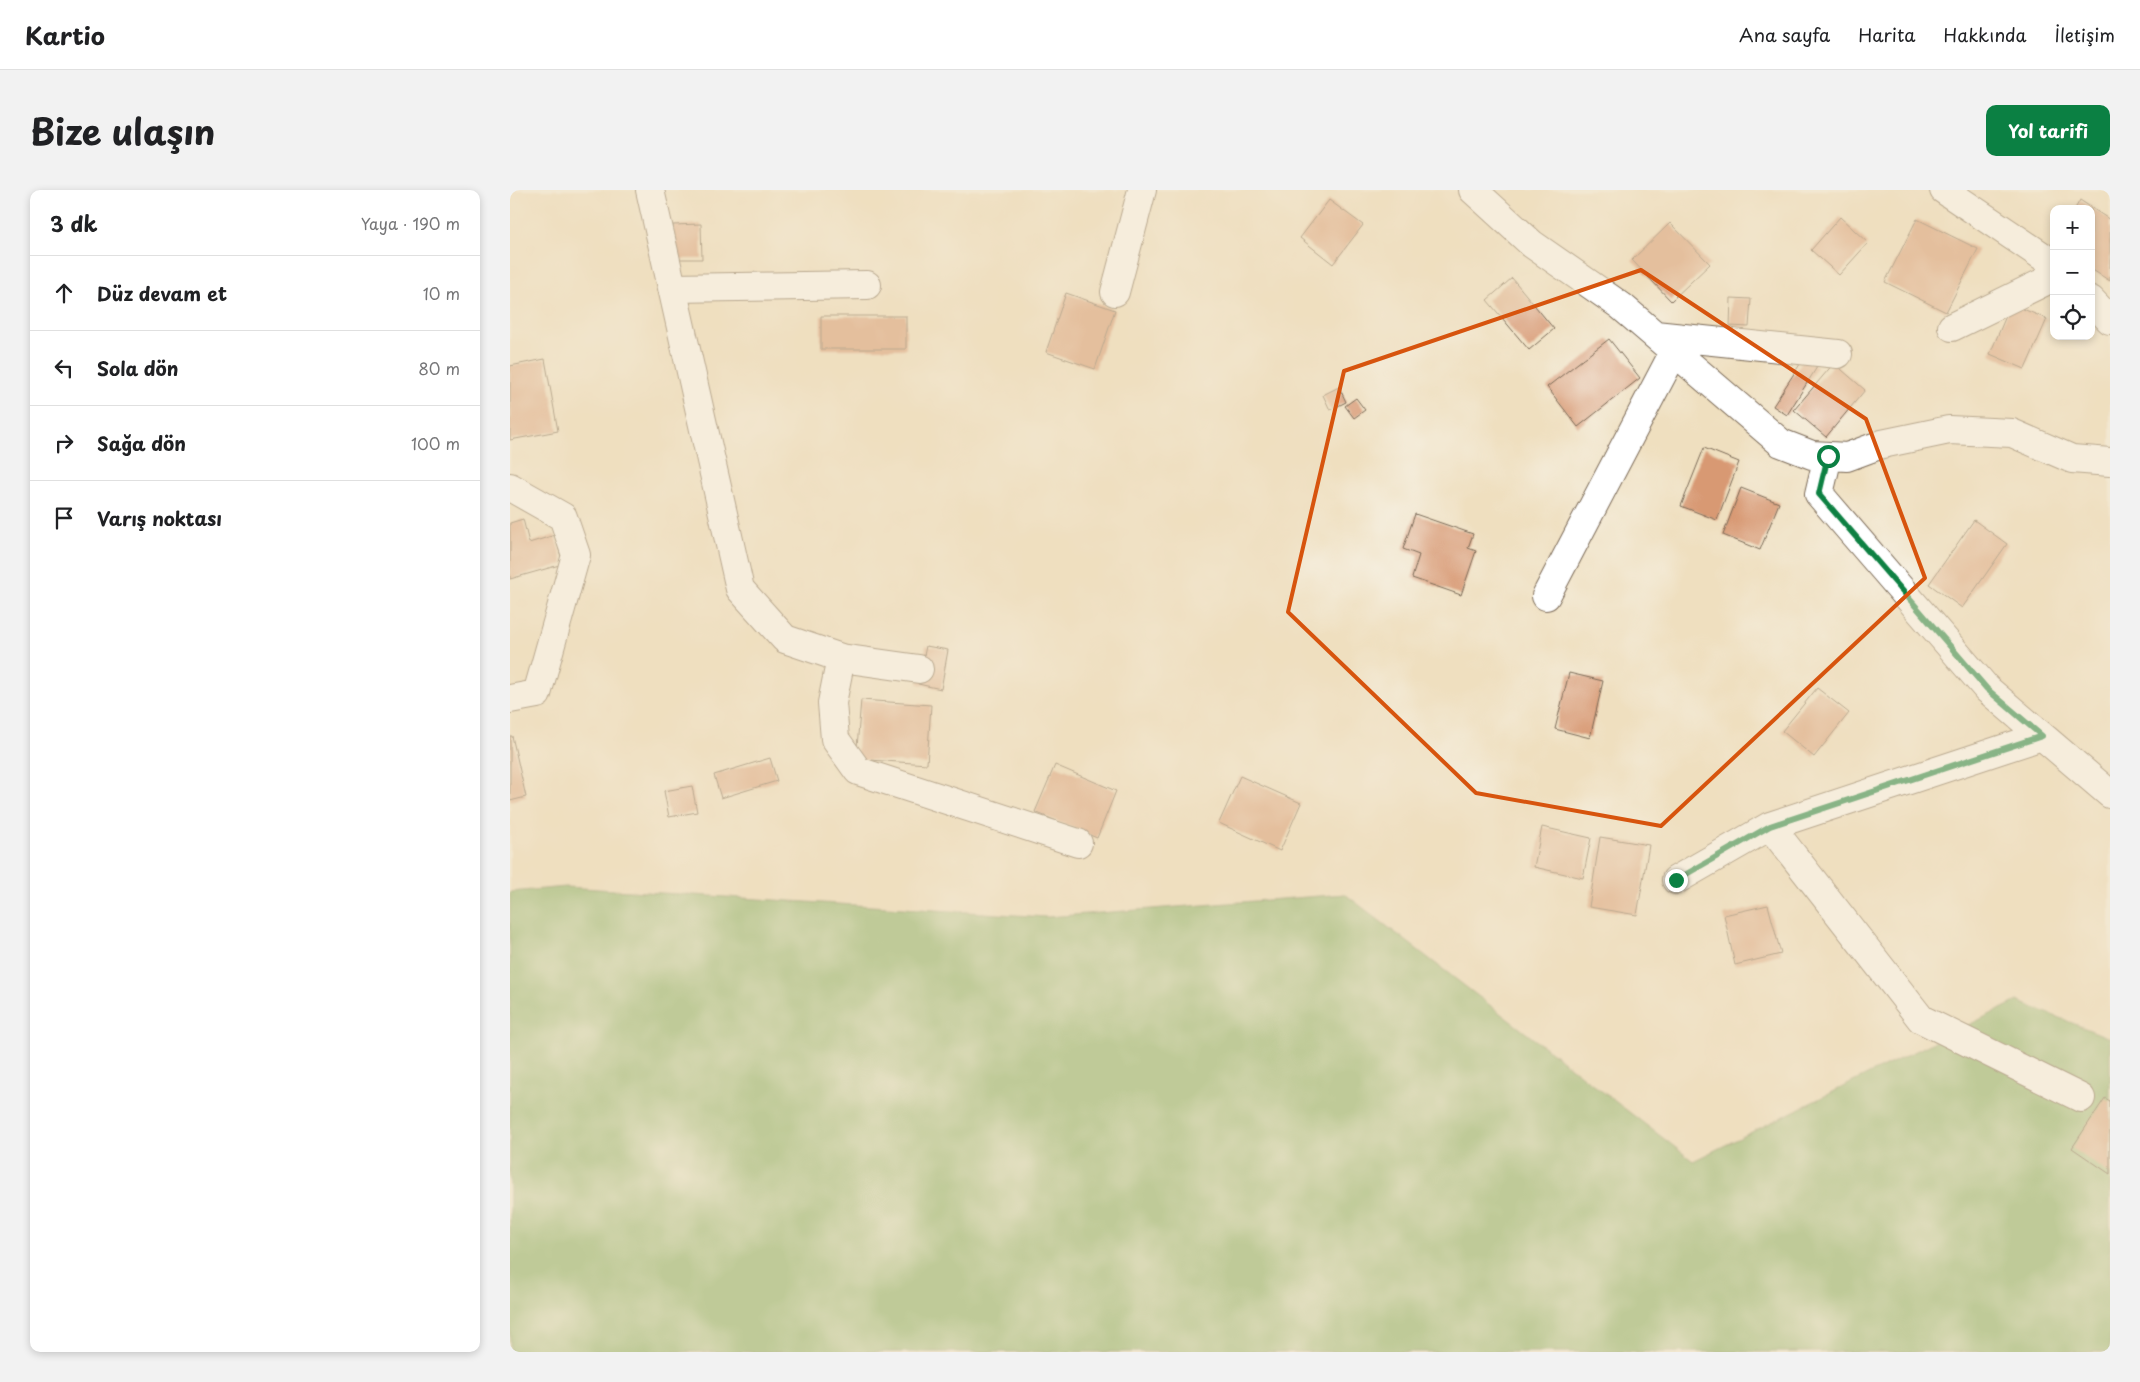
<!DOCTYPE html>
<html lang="tr">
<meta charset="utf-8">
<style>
body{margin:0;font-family:"Playpen Sans",sans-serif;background:#f2f2f2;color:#202124}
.controls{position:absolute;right:15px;top:15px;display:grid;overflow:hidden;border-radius:10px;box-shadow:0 2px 8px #0003}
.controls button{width:45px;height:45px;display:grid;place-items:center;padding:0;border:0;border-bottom:1px solid #e0e0e0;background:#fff;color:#202124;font:25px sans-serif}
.stop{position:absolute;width:15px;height:15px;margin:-11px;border:4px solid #0b8043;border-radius:50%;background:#fff}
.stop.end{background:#0b8043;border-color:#fff;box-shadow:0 1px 5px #0008}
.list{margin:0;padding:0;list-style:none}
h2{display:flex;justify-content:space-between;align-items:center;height:65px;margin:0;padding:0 20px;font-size:21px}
h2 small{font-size:16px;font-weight:400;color:#757577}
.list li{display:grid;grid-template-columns:32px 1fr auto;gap:15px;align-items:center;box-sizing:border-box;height:75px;padding:0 20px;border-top:1px solid #e0e0e0}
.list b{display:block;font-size:19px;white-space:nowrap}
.list em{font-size:16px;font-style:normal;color:#757577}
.icon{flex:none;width:28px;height:28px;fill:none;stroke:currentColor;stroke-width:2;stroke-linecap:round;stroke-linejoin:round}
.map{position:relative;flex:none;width:1600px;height:1162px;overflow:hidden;border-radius:10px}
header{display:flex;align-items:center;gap:30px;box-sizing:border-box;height:70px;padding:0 25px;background:#fff;border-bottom:1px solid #e0e0e0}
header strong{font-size:24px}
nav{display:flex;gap:28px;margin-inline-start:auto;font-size:18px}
.intro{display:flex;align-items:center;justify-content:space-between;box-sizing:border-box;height:120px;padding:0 30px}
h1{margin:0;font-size:35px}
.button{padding:12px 22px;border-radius:10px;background:#0b8043;color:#fff;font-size:18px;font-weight:700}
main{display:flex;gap:30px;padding:0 30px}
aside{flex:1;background:#fff;border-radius:10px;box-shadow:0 2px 8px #0003}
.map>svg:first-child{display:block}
</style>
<header>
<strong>Kartio</strong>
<nav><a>Ana sayfa</a><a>Harita</a><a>Hakkında</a><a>İletişim</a></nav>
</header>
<div class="intro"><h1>Bize ulaşın</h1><a class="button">Yol tarifi</a></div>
<main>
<aside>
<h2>3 dk<small>Yaya · 190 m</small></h2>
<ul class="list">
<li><svg class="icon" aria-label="ahead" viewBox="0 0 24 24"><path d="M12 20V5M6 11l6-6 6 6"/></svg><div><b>Düz devam et</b></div><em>10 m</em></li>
<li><svg class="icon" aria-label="left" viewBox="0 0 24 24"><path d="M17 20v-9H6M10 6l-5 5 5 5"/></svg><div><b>Sola dön</b></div><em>80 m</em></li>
<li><svg class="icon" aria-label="right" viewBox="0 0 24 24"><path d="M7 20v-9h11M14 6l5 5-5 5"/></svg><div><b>Sağa dön</b></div><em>100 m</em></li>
<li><svg class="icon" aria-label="arrive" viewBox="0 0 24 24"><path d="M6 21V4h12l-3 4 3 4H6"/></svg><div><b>Varış noktası</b></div></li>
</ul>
</aside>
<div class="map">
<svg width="1600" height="1162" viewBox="0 0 1600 1162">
<rect width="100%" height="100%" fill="#f7f3e8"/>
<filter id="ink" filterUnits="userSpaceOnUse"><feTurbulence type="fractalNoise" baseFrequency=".02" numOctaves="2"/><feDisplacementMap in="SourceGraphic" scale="10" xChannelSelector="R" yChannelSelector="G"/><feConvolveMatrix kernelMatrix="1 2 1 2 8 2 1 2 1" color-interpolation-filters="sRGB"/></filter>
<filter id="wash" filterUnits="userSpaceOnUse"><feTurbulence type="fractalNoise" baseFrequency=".0096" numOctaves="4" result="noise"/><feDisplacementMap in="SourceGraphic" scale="20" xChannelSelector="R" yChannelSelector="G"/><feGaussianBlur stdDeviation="1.12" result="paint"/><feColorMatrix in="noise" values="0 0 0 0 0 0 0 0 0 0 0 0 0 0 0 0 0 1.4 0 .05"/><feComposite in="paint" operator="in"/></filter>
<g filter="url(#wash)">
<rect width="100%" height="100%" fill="#efdfbf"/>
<path fill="#86b269" stroke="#606e44" d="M56 697 537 727 835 704 1183 971 1507 811 1600 848V1162H0V702Z"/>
<g id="blocks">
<path fill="#d89973" d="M819 10 853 35 823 74 790 48Z
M1570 10 1600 30V91L1581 79V19H1565Z
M1330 27 1358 53 1329 85 1301 60Z
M1407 29 1468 59 1436 122 1375 92Z
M1160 33 1200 74 1161 111 1122 70Z
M191 34 192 69H164L163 35Z
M1002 88 1044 139 1019 160 977 110Z
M556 103 605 120 585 179 536 162Z
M1221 108 1241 109 1239 137 1220 136Z
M1501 114 1537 129 1515 179 1480 164Z
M311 126H396V159H311Z
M1099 149 1130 188 1068 237 1037 197Z
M1294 168 1307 177 1277 225 1263 216Z
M35 169 48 241 0 250V176Z
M1324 173 1355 200 1316 247 1284 220Z
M829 197 836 212 820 220 813 205Z
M846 208 855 220 844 228 835 216Z
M1194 258 1229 272 1207 330 1171 316Z
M1231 298 1269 313 1250 360 1213 345Z
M905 324 963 344 958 358 966 361 951 405 902 388 909 365 893 359Z
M13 329 19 353 45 345 53 374 0 389V333Z
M1464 330 1497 354 1452 418 1419 394Z
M416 456 438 460 431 499 408 494Z
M1059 483 1093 491 1080 548 1045 539Z
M1307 498 1339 523 1304 567 1272 541Z
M351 510 421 515 417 574 346 569Z
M0 546H2L16 607 0 611Z
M260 568 267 591 211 608 204 585Z
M545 575 606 601 587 648 525 622Z
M730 586 791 613 770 661 709 633Z
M182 596 187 622 159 627 154 601Z
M1032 637 1081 648 1073 688 1024 677Z
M1090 647 1139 655 1127 725 1079 717Z
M1258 715 1271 764 1225 775 1214 725Z
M1595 908 1600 911V984L1562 958Z"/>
</g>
</g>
<g filter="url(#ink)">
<use href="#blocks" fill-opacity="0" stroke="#7a6956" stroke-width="1"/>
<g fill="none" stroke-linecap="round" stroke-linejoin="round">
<g stroke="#7a6956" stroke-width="30">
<path id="minor" d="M140 0 230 399 275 449 331 468 409 479
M963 0 1022 54 1111 116 1271 253 1302 265 1337 267 1372 254 1439 240 1502 243 1562 269 1600 272
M1434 0 1544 74
M162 98 357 95
M605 102 632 0
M1581 110 1600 130
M1442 137 1544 87
M1145 145 1328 164
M1318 266 1309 304 1477 499 1600 604
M0 297 53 327 66 365 27 504 0 509
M1036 406 1164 162
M331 468 322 513 325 549 348 581 568 653
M1260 636 1411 829 1571 908
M1166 690 1260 636 1532 546"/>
</g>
<use href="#minor" stroke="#fff" stroke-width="28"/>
</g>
</g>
<g fill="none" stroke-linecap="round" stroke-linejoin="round" filter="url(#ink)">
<path stroke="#0b8043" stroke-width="6" d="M1166 690 1260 636 1532 546 1477 499 1309 304 1318 266"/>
</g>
<path d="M0 0H1600V1162H0ZM1131 80 1356 229 1415 388 1151 636 966 603 778 422 834 181Z" fill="#efdfbf" fill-opacity=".55" fill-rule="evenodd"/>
<path fill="none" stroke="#d7540e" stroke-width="4" stroke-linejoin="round" d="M1131 80 1356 229 1415 388 1151 636 966 603 778 422 834 181Z"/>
</svg>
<div class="controls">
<button>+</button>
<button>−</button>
<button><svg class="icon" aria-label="locate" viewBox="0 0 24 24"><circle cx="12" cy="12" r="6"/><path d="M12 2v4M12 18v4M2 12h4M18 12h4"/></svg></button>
</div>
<div class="stop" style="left:1318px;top:266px"></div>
<div class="stop end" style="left:1166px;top:690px"></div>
</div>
</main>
